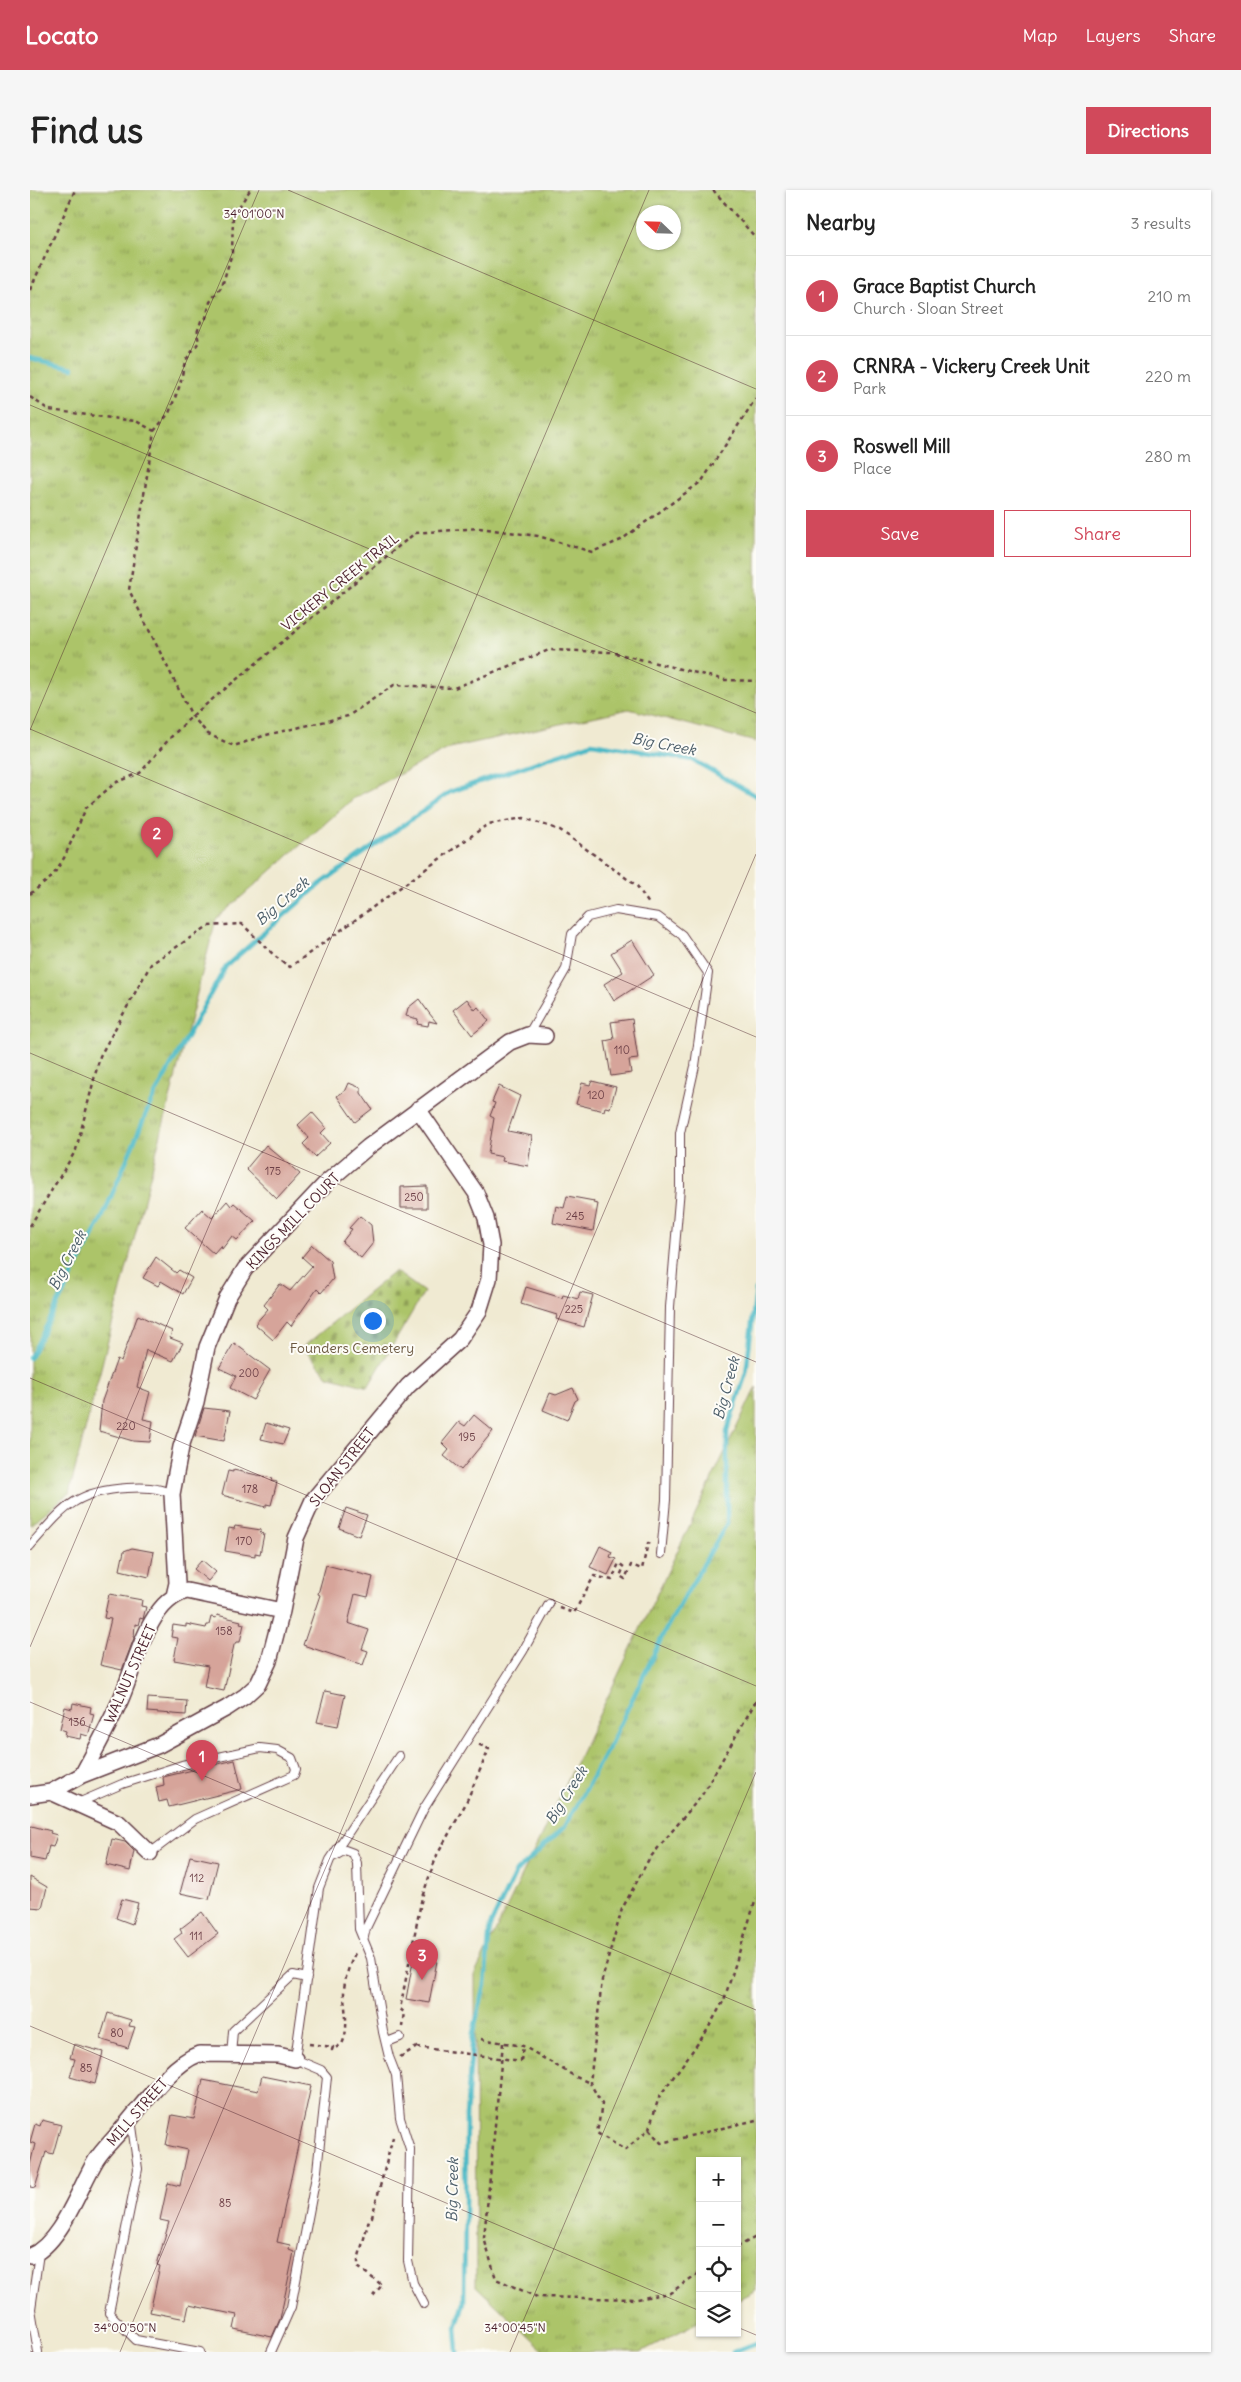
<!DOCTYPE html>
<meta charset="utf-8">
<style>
body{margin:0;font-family:Delius,sans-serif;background:#f6f6f6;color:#222}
.controls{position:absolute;right:15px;bottom:15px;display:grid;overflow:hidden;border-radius:0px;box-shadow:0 1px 4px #0004}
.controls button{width:45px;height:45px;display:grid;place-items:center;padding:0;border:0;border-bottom:1px solid #e0e0e0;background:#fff;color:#222;font:25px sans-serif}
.compass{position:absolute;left:606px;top:15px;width:45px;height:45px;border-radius:50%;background:#fff;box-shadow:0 1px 4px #0004;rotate:293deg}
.you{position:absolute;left:342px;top:1130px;width:18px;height:18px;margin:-12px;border:4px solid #fff;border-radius:50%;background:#1a73e8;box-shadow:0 0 0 8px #1a73e833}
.badge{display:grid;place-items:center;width:32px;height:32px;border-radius:50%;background:#d1495b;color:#fff;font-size:16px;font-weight:700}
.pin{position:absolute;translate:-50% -41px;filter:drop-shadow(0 1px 2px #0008)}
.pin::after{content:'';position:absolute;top:26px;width:18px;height:15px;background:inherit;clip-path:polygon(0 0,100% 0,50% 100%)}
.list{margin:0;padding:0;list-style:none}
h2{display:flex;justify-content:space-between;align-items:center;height:65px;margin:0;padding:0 20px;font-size:21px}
h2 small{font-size:16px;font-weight:400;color:#767676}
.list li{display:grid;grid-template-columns:32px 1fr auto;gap:15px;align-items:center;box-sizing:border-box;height:80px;padding:0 20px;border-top:1px solid #e0e0e0}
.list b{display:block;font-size:19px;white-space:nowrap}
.list p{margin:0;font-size:16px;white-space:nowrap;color:#767676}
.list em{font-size:16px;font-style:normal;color:#767676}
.actions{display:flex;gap:10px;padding:15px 20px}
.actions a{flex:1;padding:11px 0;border:1px solid #d1495b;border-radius:0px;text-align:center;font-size:18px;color:#d1495b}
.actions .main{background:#d1495b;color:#fff}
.icon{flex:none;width:28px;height:28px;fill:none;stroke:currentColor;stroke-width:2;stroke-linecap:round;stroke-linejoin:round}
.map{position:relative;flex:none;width:726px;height:2162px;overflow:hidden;border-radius:0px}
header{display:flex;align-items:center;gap:30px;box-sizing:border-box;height:70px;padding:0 25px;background:#d1495b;color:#fff}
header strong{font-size:24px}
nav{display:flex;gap:28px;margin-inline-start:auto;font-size:18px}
.intro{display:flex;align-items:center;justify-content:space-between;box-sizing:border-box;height:120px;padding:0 30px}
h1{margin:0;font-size:35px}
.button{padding:12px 22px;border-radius:0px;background:#d1495b;color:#fff;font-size:18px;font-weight:700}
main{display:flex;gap:30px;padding:0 30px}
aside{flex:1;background:#fff;border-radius:0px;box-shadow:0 1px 4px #0004}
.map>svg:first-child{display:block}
</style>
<header>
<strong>Locato</strong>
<nav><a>Map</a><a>Layers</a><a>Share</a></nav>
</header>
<div class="intro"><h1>Find us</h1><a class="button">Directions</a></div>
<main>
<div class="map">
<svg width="726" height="2162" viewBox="0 0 726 2162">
<defs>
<pattern id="grass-tufts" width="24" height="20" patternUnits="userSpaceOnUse" patternTransform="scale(1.25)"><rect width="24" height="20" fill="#acc469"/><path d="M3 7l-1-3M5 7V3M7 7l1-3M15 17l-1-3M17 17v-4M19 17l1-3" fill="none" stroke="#8e9f57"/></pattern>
<pattern id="cemetery-stones" width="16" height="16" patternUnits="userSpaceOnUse" patternTransform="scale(1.25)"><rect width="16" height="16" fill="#acc469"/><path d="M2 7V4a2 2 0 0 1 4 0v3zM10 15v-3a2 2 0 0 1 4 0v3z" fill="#8e9f57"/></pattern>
</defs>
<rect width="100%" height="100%" fill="#fdfcf7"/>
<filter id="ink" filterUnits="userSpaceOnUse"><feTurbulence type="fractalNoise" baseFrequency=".02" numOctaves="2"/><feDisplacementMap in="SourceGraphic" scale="10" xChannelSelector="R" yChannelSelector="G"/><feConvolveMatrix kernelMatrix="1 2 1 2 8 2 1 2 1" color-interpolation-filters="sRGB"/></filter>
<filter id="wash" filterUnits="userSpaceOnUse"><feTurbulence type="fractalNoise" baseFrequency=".0096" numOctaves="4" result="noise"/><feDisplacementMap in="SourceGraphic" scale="20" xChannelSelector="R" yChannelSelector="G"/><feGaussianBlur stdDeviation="1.12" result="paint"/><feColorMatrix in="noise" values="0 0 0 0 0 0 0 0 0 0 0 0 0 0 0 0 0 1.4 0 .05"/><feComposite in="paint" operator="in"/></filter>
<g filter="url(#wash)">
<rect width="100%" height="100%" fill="#f0ead2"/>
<path fill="url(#grass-tufts)" stroke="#7b724a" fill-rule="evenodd" d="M0 0H726V552L599 519 420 558 324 608 186 729 39 1303 0 1335ZM614 22H644V52H614Z
M726 1197V2101L707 2111V1971H670V2131L611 2162H515L446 2096 445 1784Z"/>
<path fill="url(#cemetery-stones)" stroke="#7b724a" d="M365 1081 394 1102 338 1197 298 1186 273 1157Z"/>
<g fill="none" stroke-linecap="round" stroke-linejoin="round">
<path stroke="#4cb9c6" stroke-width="4.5" d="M0 168 43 178
M0 1168 73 1026 121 912 196 776 289 695 420 602 562 553 663 570 726 606
M428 2162 426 2138 434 2112 436 1926 443 1843 455 1795 460 1736 486 1682 535 1636 581 1553 636 1439 697 1333V1241L716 1183 726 1100
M703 2162 726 2153"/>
</g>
<g id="blocks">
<path fill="#d6a49a" d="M602 750 624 785 584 811 574 794 593 782 581 763Z
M389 809 399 823 407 833 399 831 398 836 387 834 388 829 376 826 378 818Z
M437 809 445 820 448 817 459 831 442 845 423 820Z
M602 829 608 869 599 870 601 883 581 886 575 851 584 849 581 832Z
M562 891 586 897 580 918 575 917 574 921 546 914 552 893 560 895Z
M319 893 331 898V903L342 919 325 932 307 906 316 900Z
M469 896 490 906 478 941 502 946 498 976 472 971 473 967 458 964 464 928 460 926 465 913 462 912Z
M282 922 296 938 291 943 300 953 285 967 273 954 279 948 268 935Z
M236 955 270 984 247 1009 216 979Z
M397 996V1018H371V997Z
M537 1006 564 1011 563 1013 568 1014 563 1041 523 1033 526 1016 534 1018Z
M197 1011 201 1016 204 1013 225 1031 207 1050 202 1046 192 1059 191 1056 184 1064 155 1038 172 1019 182 1028Z
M330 1026 341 1035 343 1053 331 1068 312 1052 322 1039 319 1038Z
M282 1055 300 1071 303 1089 291 1103 287 1099 261 1136 257 1132 243 1150 225 1134 238 1119 234 1115 250 1094 260 1101 282 1076 272 1067Z
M126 1067 146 1083 149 1080 162 1088 153 1104 131 1091 128 1096 113 1088Z
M496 1097 532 1108 533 1105 548 1109 550 1102 563 1105 554 1137 526 1129 527 1125 491 1114Z
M108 1125 142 1141 140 1148 153 1153 143 1171 116 1160 107 1197 120 1202 113 1229 123 1231 120 1252 103 1251 69 1241 72 1211 87 1169 91 1171Z
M204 1153 240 1180 223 1210 200 1198 206 1186 189 1178Z
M543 1198 548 1209 545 1211 537 1230 513 1220 520 1203 526 1205Z
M174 1218 200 1221 194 1251 165 1246Z
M444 1225 463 1241 431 1280 414 1266 419 1260 412 1253 429 1232 435 1236Z
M236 1233 259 1240 253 1254 231 1249Z
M203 1280 242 1288 241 1291 247 1292 241 1315 236 1314V1317L192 1305 198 1281 203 1282Z
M316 1318 337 1325 329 1346 309 1338Z
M205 1336 231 1340 230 1343 234 1344 230 1364 225 1363V1366L195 1361 199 1338 204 1339Z
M570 1356 582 1362 580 1367 586 1369 578 1385 560 1377Z
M102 1358 124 1362 119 1387 90 1380 94 1361Z
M172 1370 186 1382 178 1391 164 1379Z
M296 1375 343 1387 338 1407 325 1404 318 1433 339 1440 332 1459 338 1461 333 1475 273 1455 290 1405 288 1404Z
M79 1404 112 1410 111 1416 116 1417 113 1429 110 1428 108 1435 105 1434 104 1448 92 1480 70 1475 81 1429 74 1428Z
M187 1425 211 1431 210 1433 214 1434 210 1452H206L204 1455 194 1501 174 1497 178 1476 144 1470 148 1448 141 1447 143 1435 156 1437V1434L176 1438 177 1435H179L181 1427 186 1428Z
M295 1501 315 1505 308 1536 287 1532Z
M118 1508 157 1511 156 1525 117 1522Z
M43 1513 61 1517 60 1523 64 1524 58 1546 51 1544 50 1549 35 1546 36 1541 30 1539 35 1517 42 1519Z
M205 1570 212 1599 139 1617 137 1610 129 1612 126 1597 134 1595 133 1587Z
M2 1636 21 1641 20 1643 27 1645 23 1657 19 1656 15 1671 0 1668V1637Z
M82 1649 95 1652 104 1661 100 1681 76 1675Z
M160 1666 188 1672 179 1709 150 1703Z
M0 1687 17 1697 12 1718 0 1717Z
M92 1709 108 1713 102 1734 86 1728Z
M172 1722 188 1744 158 1767 144 1749 152 1743 150 1739Z
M384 1766 407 1771 399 1813 376 1809Z
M78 1823 101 1830 99 1836 105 1837 98 1858 70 1849Z
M44 1854 73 1862 65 1894 40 1887 45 1869 40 1868Z
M232 1886 281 1896 247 2052 260 2055 259 2060 264 2062 250 2129 242 2147 204 2139 207 2125 159 2115 156 2129 120 2122 130 2076 127 2075 139 2032 130 2030 138 1993 150 1996 158 1960 136 1955 142 1925 164 1929 173 1890 228 1901Z
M12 1930 31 1935 23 1964 16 1962 5 1998 0 1997V1975L5 1954 0 1952 5 1934 10 1936Z"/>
</g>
</g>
<g filter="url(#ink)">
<use href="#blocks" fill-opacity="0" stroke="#633d44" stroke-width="1"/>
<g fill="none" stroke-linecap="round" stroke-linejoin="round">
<g stroke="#633d44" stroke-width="10">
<path id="service" d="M498 845 536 779 542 744 558 727 586 720 628 727 652 745 678 783 665 876 650 943V998L640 1117 636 1310 631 1364
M0 1356C33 1319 44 1301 97 1298 114 1297 127 1297 142 1304
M48 1613 92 1594 152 1575 230 1558 247 1560 262 1568 266 1579 264 1585 165 1629 120 1663
M305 1666 315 1660 323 1663 327 1673 329 1739 341 1768 353 1842 356 1850 360 1851 370 1847
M333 1751 336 1738 393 1620 493 1461 519 1414
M353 1842 359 1867 366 1885 370 1928 380 1959 378 2071 383 2093 394 2114
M201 1865 203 1841 263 1785 277 1788
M101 1929 108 1979 79 2123 106 2150 170 2162
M8 2162 1 2119 9 2063
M241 2162 261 2117 287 1981 297 1887 291 1880 265 1869 289 1698 300 1670 369 1566"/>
</g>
<g stroke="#633d44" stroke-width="18">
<path id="minor" d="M144 1406 147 1393 142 1304 151 1257 166 1212 177 1157 197 1108 215 1079 297 992 338 957 480 852 498 845 515 846
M52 1585C65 1561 78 1537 89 1513 105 1480 116 1411 157 1401L252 1421
M21 1602 89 1633 120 1663
M0 1605 21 1602 52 1585 129 1555 197 1518 215 1506 228 1494 239 1471 252 1421 266 1348 283 1310 378 1196 430 1149 449 1121 459 1089 461 1055 456 1028 446 1003 388 919
M0 2066C31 2054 49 1998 66 1970 73 1959 84 1949 93 1938 113 1915 141 1874 169 1864L248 1865 265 1869"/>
</g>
<path stroke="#633d44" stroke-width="2.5" stroke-dasharray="4 4" stroke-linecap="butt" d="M683 0 726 48
M0 100 45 0
M0 207 19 220 106 231 124 241 99 400 162 526 178 544 204 556 236 545 318 526 364 495 424 498 519 460 581 462 695 490 726 491
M124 241 139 223 150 195 155 171 169 152 167 143 171 131 176 128 180 112 192 96 202 63 203 26 220 0
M0 704 22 687 34 668 56 618 85 593 110 583 140 548 162 526 385 343 449 338 508 346 562 362 591 350 672 291 726 208
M0 1036 46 960 70 866 121 774 178 736 212 734 246 767 260 777 458 634 494 628 530 640 607 696 619 714
M530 1418 544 1423 564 1386 582 1390 589 1373 594 1377 590 1386 595 1389 601 1375 612 1379 618 1353 622 1354
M726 1511 672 1605 619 1669 592 1719 572 1790 560 1893 572 1914 567 1943 595 1960 619 1939 629 1907 676 1842 694 1810 726 1709
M372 1837 374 1822 370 1819 392 1707 407 1665 435 1615 459 1559 448 1554
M451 1849 493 1856 546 1887 560 1893
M473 1853 454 2048 466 2089 507 2107 607 2109 640 2103 670 2082
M279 1854 303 1857 302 1860 312 1854C320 1837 314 1820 314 1803 314 1788 320 1774 326 1761
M370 1867 387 1857
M491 1871 493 1856
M619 1939 631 1953 726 1930
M707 2057 726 2047
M343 2106 352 2095 328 2077V2070L339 2030 342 2027 363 1947"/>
<use href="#service" stroke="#fff" stroke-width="8"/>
<use href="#minor" stroke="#fff" stroke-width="15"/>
<path stroke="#633d44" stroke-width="2.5" stroke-dasharray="4 4" stroke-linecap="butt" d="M387 1857 491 1871"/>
</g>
</g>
<path fill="none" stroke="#4a1f2b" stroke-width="1" stroke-opacity="0.45" d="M258 0 726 199M0 215 726 523M0 539 726 847M0 540 229 0M0 863 726 1172M0 1188 726 1496M0 1457 619 0M0 1512 726 1820M0 1836 670 2121M707 2137 726 2145M0 2161 3 2162M90 2162 726 664M480 2162 726 1582"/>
<g text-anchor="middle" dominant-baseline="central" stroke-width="4" stroke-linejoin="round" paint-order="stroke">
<g font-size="11" fill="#6d4047">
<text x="592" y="860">110</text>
<text x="566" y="905">120</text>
<text x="243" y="981">175</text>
<text x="384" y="1007">250</text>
<text x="545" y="1026">245</text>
<text x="544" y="1119">225</text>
<text x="219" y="1183">200</text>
<text x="96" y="1236">220</text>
<text x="437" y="1247">195</text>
<text x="220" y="1299">178</text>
<text x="214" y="1351">170</text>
<text x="194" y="1441">158</text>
<text x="47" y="1532">136</text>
<text x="167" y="1688">112</text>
<text x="166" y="1746">111</text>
<text x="87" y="1843">80</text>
<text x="56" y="1878">85</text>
<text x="195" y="2013">85</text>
</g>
<g font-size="14" fill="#4a1f2b" stroke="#fdfcf7">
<text transform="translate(310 392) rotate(-39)">VICKERY CREEK TRAIL</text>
<text transform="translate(263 1031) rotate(-46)">KINGS MILL COURT</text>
<text transform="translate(312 1277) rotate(-52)">SLOAN STREET</text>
<text transform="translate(100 1484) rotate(-66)">WALNUT STREET</text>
<text transform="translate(107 1922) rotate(-49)">MILL STREET</text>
</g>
<g font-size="14" fill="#6c5941" stroke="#fdfcf7">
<text x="322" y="1158">Founders Cemetery</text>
</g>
<g font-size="15" font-style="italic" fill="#4b5d69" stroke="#fdfcf7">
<text transform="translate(634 554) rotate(11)">Big Creek</text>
<text transform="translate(252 711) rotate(-41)">Big Creek</text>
<text transform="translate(37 1070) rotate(-63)">Big Creek</text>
<text transform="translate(696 1198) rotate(-75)">Big Creek</text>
<text transform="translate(536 1605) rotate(-58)">Big Creek</text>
<text transform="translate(422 2000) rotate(-89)">Big Creek</text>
</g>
</g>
<g font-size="12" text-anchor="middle" fill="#4a1f2b" stroke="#fdfcf7" stroke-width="4" stroke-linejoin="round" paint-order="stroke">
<text x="224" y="28">34°01'00"N</text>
<text x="95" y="2142">34°00'50"N</text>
<text x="485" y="2142">34°00'45"N</text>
</g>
</svg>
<div class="controls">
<button>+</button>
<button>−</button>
<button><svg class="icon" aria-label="locate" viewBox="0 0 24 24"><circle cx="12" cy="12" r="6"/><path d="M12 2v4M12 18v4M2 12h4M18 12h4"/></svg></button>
<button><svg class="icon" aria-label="layers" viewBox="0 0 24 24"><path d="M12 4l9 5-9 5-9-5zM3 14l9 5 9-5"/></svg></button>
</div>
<svg class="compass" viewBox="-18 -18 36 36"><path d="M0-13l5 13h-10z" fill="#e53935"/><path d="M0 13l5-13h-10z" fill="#767676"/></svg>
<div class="you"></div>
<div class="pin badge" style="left:172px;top:1591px">1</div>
<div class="pin badge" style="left:127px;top:668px">2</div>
<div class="pin badge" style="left:392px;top:1790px">3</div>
</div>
<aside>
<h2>Nearby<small>3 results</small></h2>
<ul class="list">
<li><span class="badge">1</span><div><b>Grace Baptist Church</b><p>Church · Sloan Street</p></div><em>210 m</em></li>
<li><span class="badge">2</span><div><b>CRNRA - Vickery Creek Unit</b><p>Park</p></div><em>220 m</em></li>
<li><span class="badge">3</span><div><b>Roswell Mill</b><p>Place</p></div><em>280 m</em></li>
</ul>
<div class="actions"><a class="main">Save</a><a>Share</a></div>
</aside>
</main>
